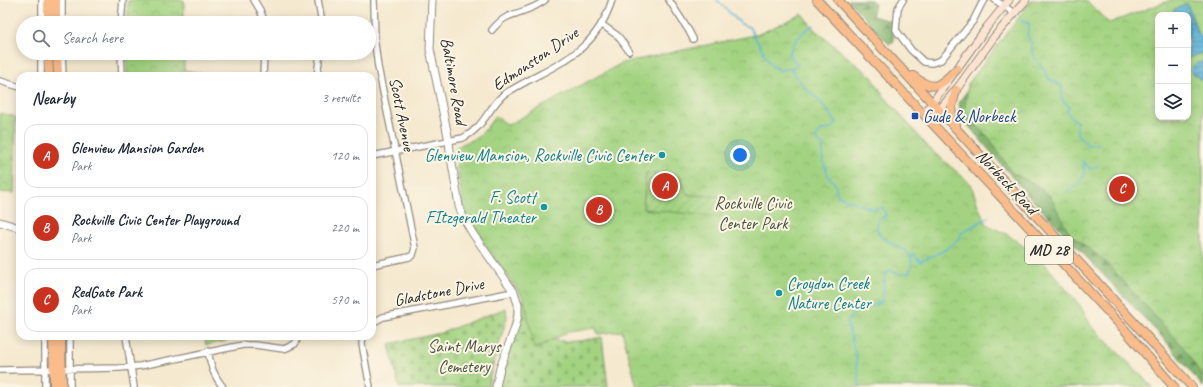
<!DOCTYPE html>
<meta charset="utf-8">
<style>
body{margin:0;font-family:Caveat,sans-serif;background:#f6f6f7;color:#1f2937}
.controls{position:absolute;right:12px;top:12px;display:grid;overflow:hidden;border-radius:8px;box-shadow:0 2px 10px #0003}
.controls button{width:36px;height:36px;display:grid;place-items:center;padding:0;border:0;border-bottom:1px solid #e0e1e3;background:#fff;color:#1f2937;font:20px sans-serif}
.you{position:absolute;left:740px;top:155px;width:14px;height:14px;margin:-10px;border:3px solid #fff;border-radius:50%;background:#1a73e8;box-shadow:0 0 0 6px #1a73e833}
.badge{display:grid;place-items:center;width:26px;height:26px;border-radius:50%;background:#c8321e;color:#fff;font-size:13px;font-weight:700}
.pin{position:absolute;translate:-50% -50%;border:2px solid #fff;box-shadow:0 1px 4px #0006}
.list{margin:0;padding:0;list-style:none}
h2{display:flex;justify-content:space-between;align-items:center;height:52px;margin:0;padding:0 16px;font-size:17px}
h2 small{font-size:13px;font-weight:400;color:#747a83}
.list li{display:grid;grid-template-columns:26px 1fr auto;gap:12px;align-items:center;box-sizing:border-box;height:64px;margin:0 8px 8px;padding:0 8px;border:1px solid #e0e1e3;border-radius:12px}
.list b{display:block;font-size:15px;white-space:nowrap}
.list p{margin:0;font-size:13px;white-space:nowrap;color:#747a83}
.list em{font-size:13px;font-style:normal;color:#747a83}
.icon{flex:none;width:22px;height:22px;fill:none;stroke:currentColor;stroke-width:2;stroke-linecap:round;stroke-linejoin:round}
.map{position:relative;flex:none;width:1203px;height:387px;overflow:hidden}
.search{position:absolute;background:#fff;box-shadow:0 2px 10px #0003;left:16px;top:16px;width:360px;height:44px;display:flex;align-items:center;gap:10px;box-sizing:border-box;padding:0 14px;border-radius:22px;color:#747a83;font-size:15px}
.panel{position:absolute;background:#fff;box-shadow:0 2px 10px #0003;left:16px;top:72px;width:360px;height:268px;border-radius:12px}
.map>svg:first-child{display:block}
</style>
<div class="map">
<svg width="1203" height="387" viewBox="0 0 1203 387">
<defs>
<pattern id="forest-firs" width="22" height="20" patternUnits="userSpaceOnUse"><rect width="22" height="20" fill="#82b56f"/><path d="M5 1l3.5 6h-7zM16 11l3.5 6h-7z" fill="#6b935b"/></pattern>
<pattern id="cemetery-stones" width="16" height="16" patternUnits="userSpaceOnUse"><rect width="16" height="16" fill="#a3d381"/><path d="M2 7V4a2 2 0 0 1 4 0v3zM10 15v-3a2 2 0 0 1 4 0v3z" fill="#8cb570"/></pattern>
<pattern id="park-crowns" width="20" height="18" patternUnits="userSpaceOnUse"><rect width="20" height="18" fill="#a3d381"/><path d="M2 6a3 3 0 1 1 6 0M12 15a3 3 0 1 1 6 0" fill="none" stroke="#8cb570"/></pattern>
<pattern id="garden-furrows" width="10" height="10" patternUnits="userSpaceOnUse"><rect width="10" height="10" fill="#a3d381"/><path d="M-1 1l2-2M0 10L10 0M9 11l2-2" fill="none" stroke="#8cb570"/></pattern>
<pattern id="water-rules" width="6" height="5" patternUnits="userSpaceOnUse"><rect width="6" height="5" fill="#5cb5da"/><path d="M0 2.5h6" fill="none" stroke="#4c93b1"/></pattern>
</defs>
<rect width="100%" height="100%" fill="#fcf5e5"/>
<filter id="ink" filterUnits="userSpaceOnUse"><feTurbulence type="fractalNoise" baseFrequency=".025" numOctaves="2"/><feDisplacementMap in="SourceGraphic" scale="8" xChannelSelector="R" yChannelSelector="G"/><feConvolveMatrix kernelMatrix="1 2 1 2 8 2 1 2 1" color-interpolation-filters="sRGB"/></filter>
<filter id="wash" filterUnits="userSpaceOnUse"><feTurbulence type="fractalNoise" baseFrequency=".012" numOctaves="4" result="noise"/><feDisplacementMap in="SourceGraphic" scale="16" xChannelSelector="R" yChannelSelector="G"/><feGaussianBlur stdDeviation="0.9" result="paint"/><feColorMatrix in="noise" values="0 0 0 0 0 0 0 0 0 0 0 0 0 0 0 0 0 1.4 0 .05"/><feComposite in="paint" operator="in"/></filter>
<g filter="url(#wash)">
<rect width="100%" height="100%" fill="#f5e9cf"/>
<path fill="url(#forest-firs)" stroke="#56704d" d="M848 0H871L875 4 872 16 891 21 894 41 890 45Z
M1026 9 1203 274V387L1165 340 1025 192 961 117 959 102Z"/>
<path fill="url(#cemetery-stones)" stroke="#677f56" d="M516 298 528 303 547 338C568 344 580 341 602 337L608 387H496L515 328Z
M506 308 507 317 490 376 488 387H399L389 344 441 333Z"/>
<path fill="url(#park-crowns)" stroke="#677f56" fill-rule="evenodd" d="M134 0H184V23H128V1Z
M1032 0H1086L1109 23 1171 0H1203V377L1183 347 1105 261 1070 234 1050 196 1033 183 1012 173 990 139 964 112 968 84ZM1158 15H1188V117H1158Z
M802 14 815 30 872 77 883 95 930 149 971 184 978 206 987 225 1008 235 1041 259 1081 307 1091 326 1153 387H637L622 331 598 334 596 328 568 332 535 349 524 299 465 216 455 155 457 153 456 149C460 143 470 142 476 138 484 133 489 124 495 116L508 125 622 63 759 34Z
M127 53H184V70L217 76H127Z
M0 113 16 117 14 193 0 192Z
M204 336H225L226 341 206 345Z"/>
<path fill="url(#garden-furrows)" stroke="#677f56" d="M646 173 681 177 687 195 730 197 720 217 643 209Z"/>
<path fill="url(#water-rules)" stroke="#447082" d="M1187 3 1198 34 1203 35V53L1188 58V15H1171L1175 9Z
M1203 62V82L1193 73 1191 68 1197 63Z"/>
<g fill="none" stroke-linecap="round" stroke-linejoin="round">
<path stroke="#5cb5da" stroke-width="1.5" d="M717 0 741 24 749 27 771 65 779 70 791 69 805 88 817 98 829 112 836 123 831 129 820 131 816 139 824 147 822 156 828 176 835 184 838 196 872 209 883 208 886 216 878 219C878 222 876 226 877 229 881 249 923 243 909 273L898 274 889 270 885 275 882 302 856 311 847 322 856 357 860 387
M1021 20 1030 25 1027 35 1032 43V54L1044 70 1049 79 1062 86V100L1069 106 1067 112 1077 123V134L1088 145 1099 144
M791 69 798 64 788 55C793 43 802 32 813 25
M1067 192C1083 180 1086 182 1083 161L1091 170 1098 165
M911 258 914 254 920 262 947 249 960 238 961 233 989 217"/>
</g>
</g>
<g filter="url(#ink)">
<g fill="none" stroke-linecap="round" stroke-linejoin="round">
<g stroke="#908a7d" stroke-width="8">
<path id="minor" d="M62 0V23
M254 0 260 10 265 23
M318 0 322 23
M669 0 689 31 693 39
M903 0 898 8 896 30 911 50 924 62 932 63 941 60 973 21 982 3 985 0
M995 0 1014 13
M42 23V0
M121 23 123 0
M601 24 618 36 629 51
M492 30C496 25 501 20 507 17 520 11 533 10 545 0
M62 53 63 76
M121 53 122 76
M41 76V53
M263 76 264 53
M317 76 320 53
M0 81 20 87
M372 156 463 138C484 127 487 110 503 95 548 66 594 58 612 0
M372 265 409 257 413 255 415 248 378 67 375 44 374 0
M372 323 383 317 514 292
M45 336V387
M70 336V387
M126 336 134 387
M363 336 362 344 370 387
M208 351C211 366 213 375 223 387
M0 370 119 368 140 366 243 345H255L284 349 295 344 299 336"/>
</g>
<g stroke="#908a7d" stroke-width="9">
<path id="tertiary" d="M432 0 430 49 449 141 450 151 459 206 463 217 473 234 514 292 518 304V315L515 328 500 368 496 387
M0 222 20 228"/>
</g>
<g stroke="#908a7d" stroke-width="9">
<path id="secondary" d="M924 114 987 27 1009 0
M930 121 956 90 994 37 1026 0"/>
</g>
<g stroke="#908a7d" stroke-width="10">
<path id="primary" d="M48 0V23
M56 0V23
M817 0 1125 330 1174 387
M838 0 1139 328 1192 387
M48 53 49 76
M57 53 58 76
M913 76C935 93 939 86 957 69
M956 90 951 110 956 126
M53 336 54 387
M61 336 62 387"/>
</g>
<use href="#minor" stroke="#fff" stroke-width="5.5"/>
<use href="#tertiary" stroke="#fff" stroke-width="7"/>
<use href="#secondary" stroke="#fde4d1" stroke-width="7"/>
<use href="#primary" stroke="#fabc8b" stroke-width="8"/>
</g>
</g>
<rect fill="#1a4fb4" stroke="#fcf5e5" stroke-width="1.5" x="911" y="112" width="8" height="8" rx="2"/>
<g fill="#0f9aa8" stroke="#fcf5e5" stroke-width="1.5">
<circle cx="662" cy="155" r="4"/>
<circle cx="544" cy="207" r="4"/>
<circle cx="779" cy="293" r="4"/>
</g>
<g text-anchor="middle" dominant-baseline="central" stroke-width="4" stroke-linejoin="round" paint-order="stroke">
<rect fill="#fcf5e5" stroke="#6a6863" stroke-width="1" x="1025" y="236" width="48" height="28" rx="3"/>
<g font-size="16" font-weight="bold" fill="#2b2b2b">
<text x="1049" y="250">MD 28</text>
</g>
<g font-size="17" fill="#2b2b2b" stroke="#fcf5e5">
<text transform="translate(535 59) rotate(-34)">Edmonston Drive</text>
<text transform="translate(454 81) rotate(80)">Baltimore Road</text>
<text transform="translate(402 114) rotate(79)">Scott Avenue</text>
<text transform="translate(1007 182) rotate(47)">Norbeck Road</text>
<text transform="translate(439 292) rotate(-11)">Gladstone Drive</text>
</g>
<g font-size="17" fill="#164399" stroke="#fcf5e5" text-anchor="start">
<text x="923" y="116">Gude &amp; Norbeck</text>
</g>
<g font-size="17" fill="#0d838f" stroke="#fcf5e5" text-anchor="end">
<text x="654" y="155">Glenview Mansion, Rockville Civic Center</text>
<text x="536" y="197">F. Scott<tspan x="536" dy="20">FItzgerald Theater</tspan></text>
<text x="787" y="283" text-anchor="start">Croydon Creek<tspan x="787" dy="20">Nature Center</tspan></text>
</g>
<g font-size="17" fill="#495540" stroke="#fcf5e5">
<text x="753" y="203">Rockville Civic<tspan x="753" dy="20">Center Park</tspan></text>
<text x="464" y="346">Saint Marys<tspan x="464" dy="20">Cemetery</tspan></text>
</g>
</g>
</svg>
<div class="controls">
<button>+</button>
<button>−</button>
<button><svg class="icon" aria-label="layers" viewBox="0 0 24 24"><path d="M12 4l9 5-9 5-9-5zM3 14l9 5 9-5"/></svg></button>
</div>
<div class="you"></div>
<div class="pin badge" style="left:665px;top:186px">A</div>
<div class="pin badge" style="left:599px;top:210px">B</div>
<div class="pin badge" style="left:1122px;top:189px">C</div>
<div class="search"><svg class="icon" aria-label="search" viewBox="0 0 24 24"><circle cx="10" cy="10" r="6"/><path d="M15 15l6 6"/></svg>Search here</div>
<section class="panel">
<h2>Nearby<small>3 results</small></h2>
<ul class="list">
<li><span class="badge">A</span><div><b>Glenview Mansion Garden</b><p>Park</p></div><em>120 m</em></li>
<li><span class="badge">B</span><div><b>Rockville Civic Center Playground</b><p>Park</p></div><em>220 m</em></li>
<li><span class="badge">C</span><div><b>RedGate Park</b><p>Park</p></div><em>570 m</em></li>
</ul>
</section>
</div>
